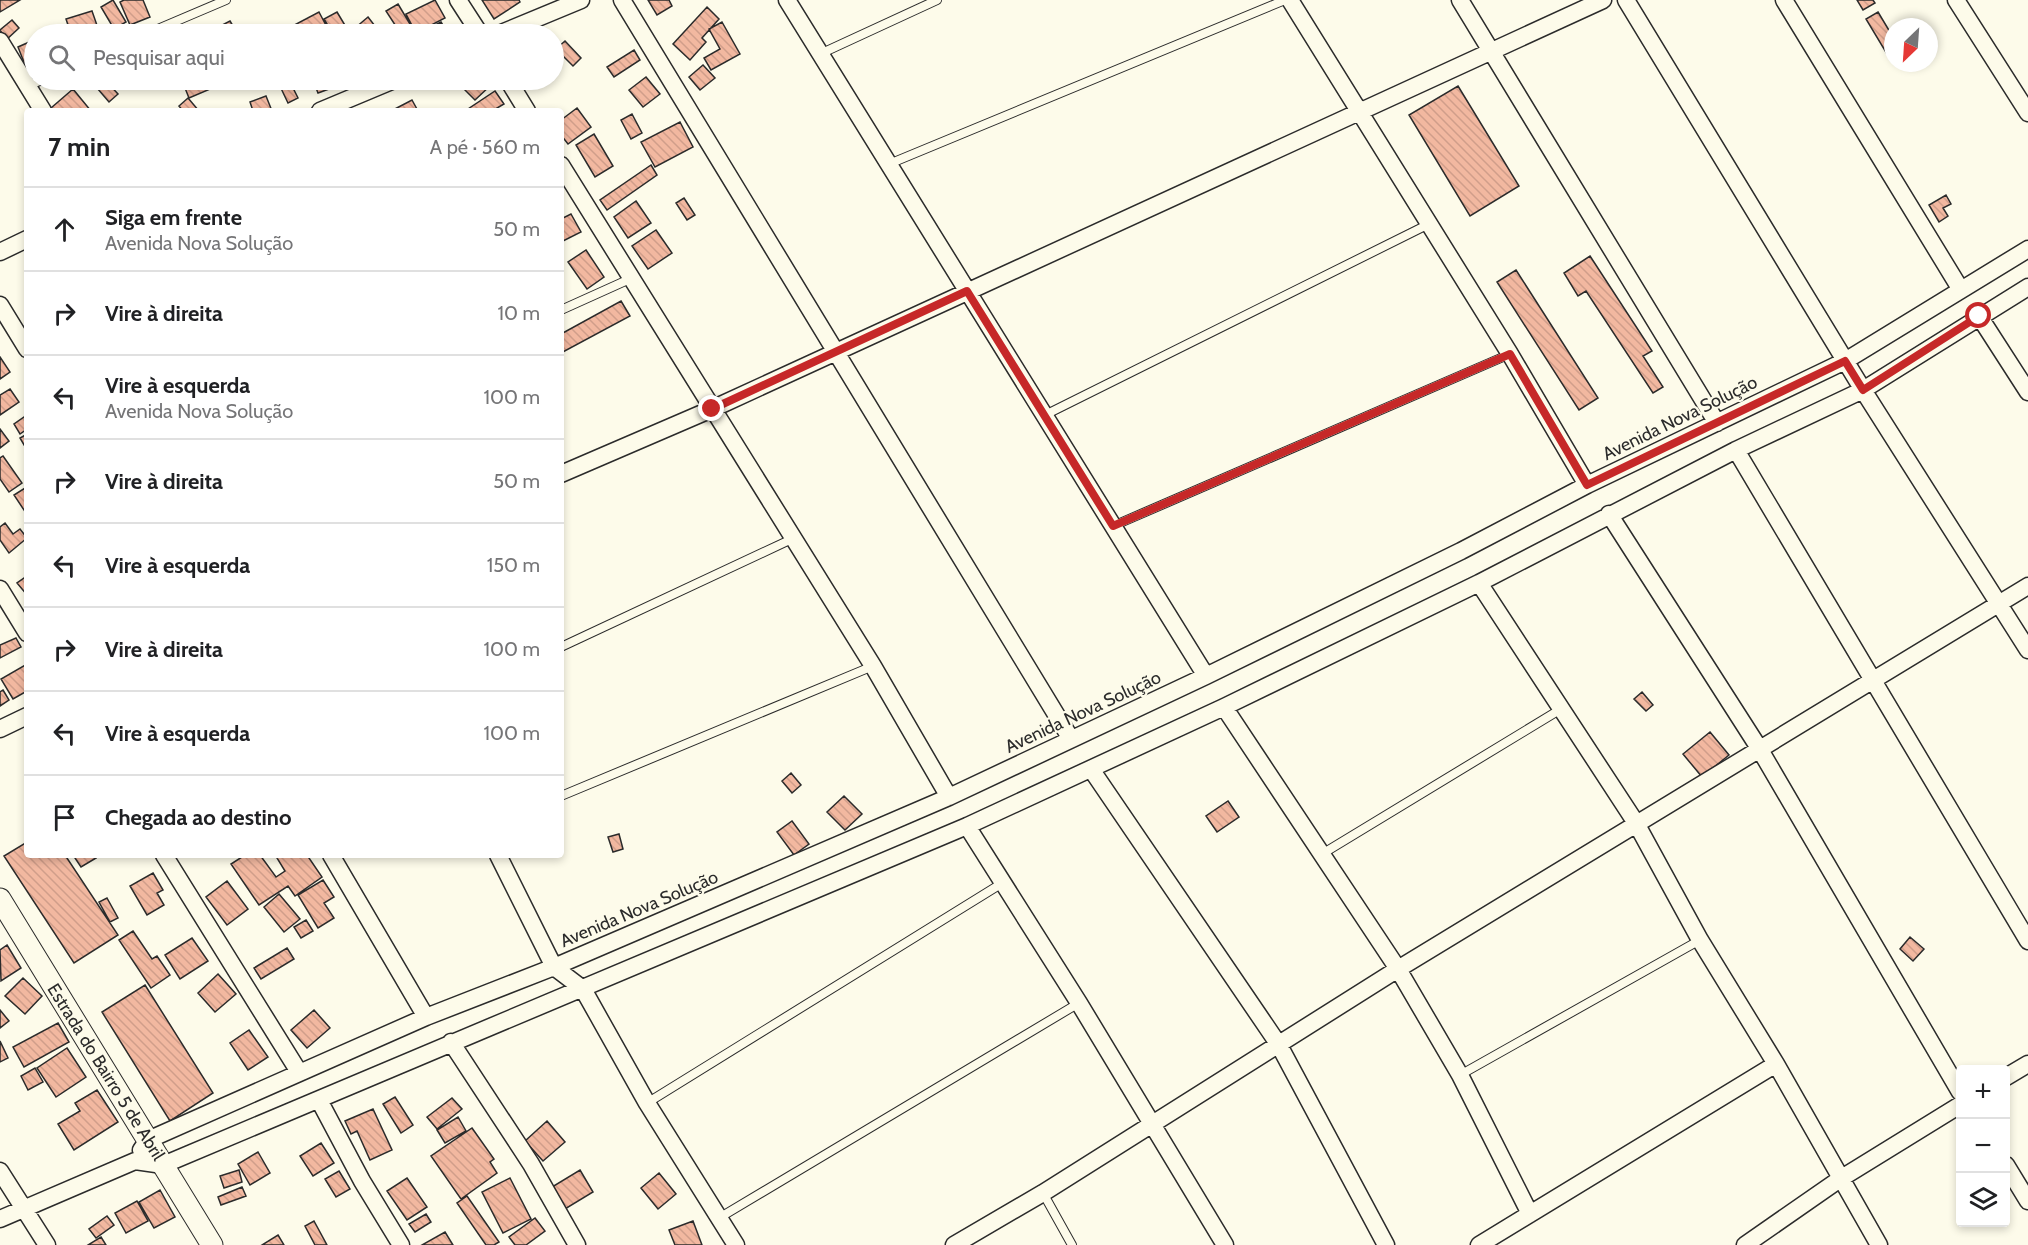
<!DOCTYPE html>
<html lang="pt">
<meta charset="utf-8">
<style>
body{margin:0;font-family:Cabin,sans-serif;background:#f2f2f2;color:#202124}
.controls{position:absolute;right:18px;bottom:18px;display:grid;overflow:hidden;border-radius:6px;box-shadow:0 3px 9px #0003}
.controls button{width:54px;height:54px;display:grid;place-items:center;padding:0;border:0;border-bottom:2px solid #e0e0e0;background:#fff;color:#202124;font:30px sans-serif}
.compass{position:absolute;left:1884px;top:18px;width:54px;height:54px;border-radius:50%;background:#fff;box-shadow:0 3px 9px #0003;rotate:205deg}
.stop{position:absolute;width:18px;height:18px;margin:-14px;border:4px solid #c62828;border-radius:50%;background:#fff}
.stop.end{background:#c62828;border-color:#fff;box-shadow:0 2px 6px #0008}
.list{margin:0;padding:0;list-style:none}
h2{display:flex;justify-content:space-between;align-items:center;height:78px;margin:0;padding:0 24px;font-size:26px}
h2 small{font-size:20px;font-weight:400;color:#757577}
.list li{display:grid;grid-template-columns:39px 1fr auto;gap:18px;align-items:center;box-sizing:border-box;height:84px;padding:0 24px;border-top:2px solid #e0e0e0}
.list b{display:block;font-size:22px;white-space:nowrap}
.list p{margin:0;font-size:20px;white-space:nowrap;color:#757577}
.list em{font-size:20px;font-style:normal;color:#757577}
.icon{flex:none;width:33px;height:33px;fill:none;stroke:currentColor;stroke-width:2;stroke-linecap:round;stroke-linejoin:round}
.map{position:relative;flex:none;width:2028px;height:1245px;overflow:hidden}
.search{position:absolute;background:#fff;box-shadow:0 3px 9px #0003;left:24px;top:24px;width:540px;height:66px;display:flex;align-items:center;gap:15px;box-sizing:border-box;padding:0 21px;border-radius:33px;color:#757577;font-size:22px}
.panel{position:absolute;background:#fff;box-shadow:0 3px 9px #0003;left:24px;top:108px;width:540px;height:750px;border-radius:6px}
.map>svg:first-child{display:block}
</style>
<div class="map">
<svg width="2028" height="1245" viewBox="0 0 2028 1245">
<defs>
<pattern id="building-back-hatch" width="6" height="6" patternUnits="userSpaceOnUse" patternTransform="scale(1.5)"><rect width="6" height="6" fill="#f2b8a0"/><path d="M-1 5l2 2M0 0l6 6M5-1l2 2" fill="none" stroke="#d09e8a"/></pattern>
</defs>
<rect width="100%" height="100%" fill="#fdfbea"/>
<path fill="url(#building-back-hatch)" stroke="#2b2b2b" stroke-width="1.5" d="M0 0H20L0 12Z
M0 0H20L0 12Z
M113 0 126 22 114 29 101 7Z
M113 0 126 22 114 29 101 7Z
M124 0H143L150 17 130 25 120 2Z
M124 0H143L150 17 130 25 120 2Z
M435 0 445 18 416 33 406 14Z
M435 0 445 18 416 33 406 14Z
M482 0H519L520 2 494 19Z
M482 0H519L520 2 494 19Z
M648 0H669L672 6 657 15Z
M648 0H669L672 6 657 15Z
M1857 0H1873L1875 3 1863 10Z
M398 4 413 29 405 34H401L386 11Z
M398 4 413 29 405 34H401L386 11Z
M707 7 719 19 702 38 706 42 690 60 673 44Z
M707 7 719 19 702 38 706 42 690 60 673 44Z
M92 11 100 34H71L66 19Z
M92 11 100 34H71L66 19Z
M319 12 330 33 285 34 283 31Z
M319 12 330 33 285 34 283 31Z
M337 12 346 27 333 34 324 19Z
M337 12 346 27 333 34 324 19Z
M1878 12 1893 37V50L1887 54 1866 19Z
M368 17 375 26 363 34H348Z
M368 17 375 26 363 34H348Z
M12 20 19 28 6 40 0 30Z
M12 20 19 28 6 40 0 30Z
M230 21 237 33 245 29 248 34H205Z
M230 21 237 33 245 29 248 34H205Z
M441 22 448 34H418Z
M441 22 448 34H418Z
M722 22 740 54 711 70 704 58 720 49 709 29Z
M722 22 740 54 711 70 704 58 720 49 709 29Z
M34 40V67L27 70 18 47Z
M34 40V67L27 70 18 47Z
M565 41 581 58 573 66 556 49Z
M565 41 581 58 573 66 556 49Z
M634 50 640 60 614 77 607 67Z
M634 50 640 60 614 77 607 67Z
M703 65 715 78 700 90 689 77Z
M703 65 715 78 700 90 689 77Z
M646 77 660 94 643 107 629 90Z
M646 77 660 94 643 107 629 90Z
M93 80H105L118 94 109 102 91 81Z
M93 80H105L118 94 109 102 91 81Z
M139 80H157L140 85Z
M139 80H157L140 85Z
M204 80H211L215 87 189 98 185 88Z
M204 80H211L215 87 189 98 185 88Z
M283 80H289L298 98 288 103 278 82Z
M283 80H289L298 98 288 103 278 82Z
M313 80H338L340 85 318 93Z
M313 80H338L340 85 318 93Z
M461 80H488L492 84 475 100 458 83Z
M461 80H488L492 84 475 100 458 83Z
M1458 86 1519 186 1470 216 1409 115Z
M73 89 91 111H54L51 108Z
M73 89 91 111H54L51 108Z
M495 91 504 104 492 111H465Z
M495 91 504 104 492 111H465Z
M266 96 272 111H253L250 102Z
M266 96 272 111H253L250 102Z
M188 98 199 111H183L179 106Z
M188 98 199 111H183L179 106Z
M412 100 418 111H391Z
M412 100 418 111H391Z
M577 108 591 127 568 144 561 135V120Z
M577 108 591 127 568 144 561 135V120Z
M632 114 642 133 631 139 621 120Z
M632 114 642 133 631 139 621 120Z
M680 122 693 147 655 167 641 142Z
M680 122 693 147 655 167 641 142Z
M594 134 613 166 595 177 576 145Z
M594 134 613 166 595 177 576 145Z
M651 165 657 175 607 210 600 200Z
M651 165 657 175 607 210 600 200Z
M1946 195 1951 204 1943 208 1948 216 1939 222 1929 205Z
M684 198 695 215 687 220 676 203Z
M684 198 695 215 687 220 676 203Z
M636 201 651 223 628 238 614 217Z
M636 201 651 223 628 238 614 217Z
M571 214 581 232 561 242V219Z
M571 214 581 232 561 242V219Z
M656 230 672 253 648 269 632 246Z
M656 230 672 253 648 269 632 246Z
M586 250 604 277 587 289 568 262Z
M586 250 604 277 587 289 568 262Z
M1590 256 1652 351 1643 356 1663 387 1653 393 1586 291 1578 296 1564 273Z
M1516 270 1598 398 1579 410 1497 282Z
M621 301 630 316 561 353V334Z
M621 301 630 316 561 353V334Z
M0 357 10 372 0 379Z
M10 389 19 402 0 415V395Z
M27 415V429L20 434 14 424Z
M0 429 9 441 0 448Z
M27 434V450L20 438Z
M3 456 22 483 9 492 0 479V458Z
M25 488 27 491 26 513 14 495Z
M5 523 13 534 20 529 27 538 9 553 0 540V527Z
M27 576V595L17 583Z
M16 638 21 647 0 658V645Z
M27 664V691L13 699 1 679Z
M3 690 9 700 0 706V692Z
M1642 692 1653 705 1646 711 1634 699Z
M1710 732 1729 755 1702 777 1683 754Z
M791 773 801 785 792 793 782 781Z
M844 796 862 814 845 830 827 812Z
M1228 801 1239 817 1217 832 1206 816Z
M792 821 809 844 794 855 777 832Z
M619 834 623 849 613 852 608 837Z
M27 842V855H65L118 935 74 963 4 856Z
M73 855H93L96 858 81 867Z
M245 855H260L276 877 285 871 277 858 281 855H307L322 877 295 896 288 886 259 905 231 864Z
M153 873 163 890 157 893 164 905 147 915 130 886Z
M323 880 334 897 324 903 334 918 318 928 298 895Z
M227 881 248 909 227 925 206 897Z
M279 894 300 919 284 932 264 907Z
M107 898 118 918 110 922 99 902Z
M306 920 313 931 301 938 294 927Z
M133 931 152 959 157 956 170 975 151 988 119 940Z
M1910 937 1924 949 1913 961 1900 949Z
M192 938 208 961 180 979 165 955Z
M7 945 21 968 1 981 0 950Z
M287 948 294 959 261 979 254 968Z
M218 974 236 994 215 1012 198 993Z
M23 978 42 996 25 1014 5 996Z
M145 985 213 1093 170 1121 102 1012Z
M0 1010 9 1021 0 1028Z
M314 1010 330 1028 307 1048 291 1030Z
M58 1023 69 1042 24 1067 13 1047Z
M249 1030 268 1057 248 1070 230 1043Z
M0 1041 8 1058 0 1062Z
M67 1048 86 1077 56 1097 37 1068Z
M35 1068 43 1082 28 1090 21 1076Z
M97 1090 118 1122 74 1150 58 1124 80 1111 75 1103Z
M395 1097 413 1125 401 1133 383 1104Z
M452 1098 462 1109 437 1129 427 1117Z
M373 1109 392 1150 370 1160 357 1131 351 1134 345 1121Z
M458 1117 466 1131 445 1143 437 1130Z
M547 1121 565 1142 543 1161 525 1141Z
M472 1128 494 1159 490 1162 497 1173 461 1199 431 1156Z
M321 1143 334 1163 313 1176 300 1156Z
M258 1152 270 1173 250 1185 238 1164Z
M239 1170 242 1182 224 1188 220 1176Z
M580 1170 593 1192 565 1209 552 1187Z
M339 1171 350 1189 336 1197 325 1179Z
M659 1173 676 1194 658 1209 641 1188Z
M407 1178 427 1207 407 1220 387 1191Z
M510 1178 531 1219 503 1233 482 1192Z
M242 1187 246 1196 221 1205 218 1197Z
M160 1190 175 1217 154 1228 139 1202Z
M467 1196 499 1242 494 1245H486L457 1203Z
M137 1201 148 1221 126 1233 115 1213Z
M426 1214 431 1222 415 1232 409 1224Z
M107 1216 114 1225 96 1238 89 1229Z
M535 1218 545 1231 526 1245H515L509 1237Z
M314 1221 327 1245H315L305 1226Z
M693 1221 702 1245H675L669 1230Z
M445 1232 453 1245H422Z
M278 1235 284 1245H262Z
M101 1237 106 1245H88Z"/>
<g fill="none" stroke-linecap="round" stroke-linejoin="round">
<g stroke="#2b2b2b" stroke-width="10">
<path id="service" d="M146 34 226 0
M820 54 937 0
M27 86 42 80
M889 164 1285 0
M561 310 632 278
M1045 415 1429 224
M1113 526 1510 354
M561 647 794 538
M561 796 873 666
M1322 854 1561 709
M1460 1075 1700 940
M647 1103 1004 882
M1043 1193 1072 1245
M719 1218 1079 1003"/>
</g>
<g stroke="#2b2b2b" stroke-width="19">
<path id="minor" d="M458 0 480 34
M622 0 1071 739
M787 0 1206 676
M1290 0 1510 354 1587 485
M1460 0 1717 423
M1626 0 1863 390 2028 650
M1784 0 1961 290
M1956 0 2028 113
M499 34 581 0
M0 41 43 111
M508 80 527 111
M320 111 394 80
M561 165 873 666 949 797
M0 252 27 239
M0 305 27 349
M1979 316 2028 392
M1736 450 2028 941
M561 474 712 409 1603 0
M1609 514 1759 748 1960 1092
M1479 583 1636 823 1700 940 1776 1064 1879 1245
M0 589 27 633
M1224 707 1398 969 1460 1075 1530 1214
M0 729 27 716
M1091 769 1279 1045 1386 1245
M967 826 1079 1003 1225 1245
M164 855 299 1072
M331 855 426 1017
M498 855 554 967 583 989 647 1103 736 1245
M451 1042 531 1164 577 1245
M2006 1077 2028 1064
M319 1100 362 1181 401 1245
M141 1150 148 1140 426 1017 554 967 949 797 1206 676 1461 551 1587 485 1845 361 2028 249
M2006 1165 2028 1201
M0 1171 47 1245
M0 1219 135 1161 163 1165 967 826 1224 707 1479 583 1736 450 1863 390 2028 287
M954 1245 1043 1193 1398 969 2028 586
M1479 1245 1776 1064
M1745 1245 1840 1179 1960 1105"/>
</g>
<g stroke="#2b2b2b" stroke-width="23">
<path id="tertiary" d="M0 899 212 1245"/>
</g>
<use href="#service" stroke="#fdfbea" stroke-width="8"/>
<use href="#minor" stroke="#fdfbea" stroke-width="16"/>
<use href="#tertiary" stroke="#fdfbea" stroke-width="21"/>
</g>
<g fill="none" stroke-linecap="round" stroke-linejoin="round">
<path stroke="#c62828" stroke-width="8" d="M712 409 967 291 1113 526 1510 354 1587 485 1845 361 1863 390 1979 316"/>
</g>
<g text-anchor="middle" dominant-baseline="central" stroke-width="4.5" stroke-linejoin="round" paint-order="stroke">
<g font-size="18" fill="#2b2b2b" stroke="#fdfbea">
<text transform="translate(1680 418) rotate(-26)">Avenida Nova Solução</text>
<text transform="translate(1083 712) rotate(-25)">Avenida Nova Solução</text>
<text transform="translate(639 909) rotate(-23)">Avenida Nova Solução</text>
<text transform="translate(106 1072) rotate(58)">Estrada do Bairro 5 de Abril</text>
</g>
</g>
</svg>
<div class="controls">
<button>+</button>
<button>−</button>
<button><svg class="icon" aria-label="layers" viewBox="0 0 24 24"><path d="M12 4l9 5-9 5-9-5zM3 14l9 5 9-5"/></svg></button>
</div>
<svg class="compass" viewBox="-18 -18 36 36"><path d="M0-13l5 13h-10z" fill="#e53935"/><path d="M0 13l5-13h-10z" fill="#757577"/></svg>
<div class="stop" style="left:1979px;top:316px"></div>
<div class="stop end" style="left:712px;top:409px"></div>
<div class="search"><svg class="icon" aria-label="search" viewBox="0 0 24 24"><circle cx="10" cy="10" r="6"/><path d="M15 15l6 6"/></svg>Pesquisar aqui</div>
<section class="panel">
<h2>7 min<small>A pé · 560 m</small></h2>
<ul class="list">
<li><svg class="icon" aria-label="ahead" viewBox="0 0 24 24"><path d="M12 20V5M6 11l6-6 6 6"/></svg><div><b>Siga em frente</b><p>Avenida Nova Solução</p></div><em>50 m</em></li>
<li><svg class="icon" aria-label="right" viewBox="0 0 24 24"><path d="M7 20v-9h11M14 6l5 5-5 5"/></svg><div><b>Vire à direita</b></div><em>10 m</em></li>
<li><svg class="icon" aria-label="left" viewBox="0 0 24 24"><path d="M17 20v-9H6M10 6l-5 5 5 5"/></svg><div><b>Vire à esquerda</b><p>Avenida Nova Solução</p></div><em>100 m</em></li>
<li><svg class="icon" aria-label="right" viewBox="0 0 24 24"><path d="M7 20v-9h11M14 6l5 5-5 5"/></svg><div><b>Vire à direita</b></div><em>50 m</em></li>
<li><svg class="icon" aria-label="left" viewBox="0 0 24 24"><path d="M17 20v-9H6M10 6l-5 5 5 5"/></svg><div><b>Vire à esquerda</b></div><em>150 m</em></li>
<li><svg class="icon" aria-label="right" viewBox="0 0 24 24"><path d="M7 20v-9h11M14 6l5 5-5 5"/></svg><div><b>Vire à direita</b></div><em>100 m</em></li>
<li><svg class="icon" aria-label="left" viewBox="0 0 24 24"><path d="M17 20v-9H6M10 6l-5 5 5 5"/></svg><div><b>Vire à esquerda</b></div><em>100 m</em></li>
<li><svg class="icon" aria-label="arrive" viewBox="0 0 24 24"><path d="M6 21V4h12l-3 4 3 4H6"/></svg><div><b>Chegada ao destino</b></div></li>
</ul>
</section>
</div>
